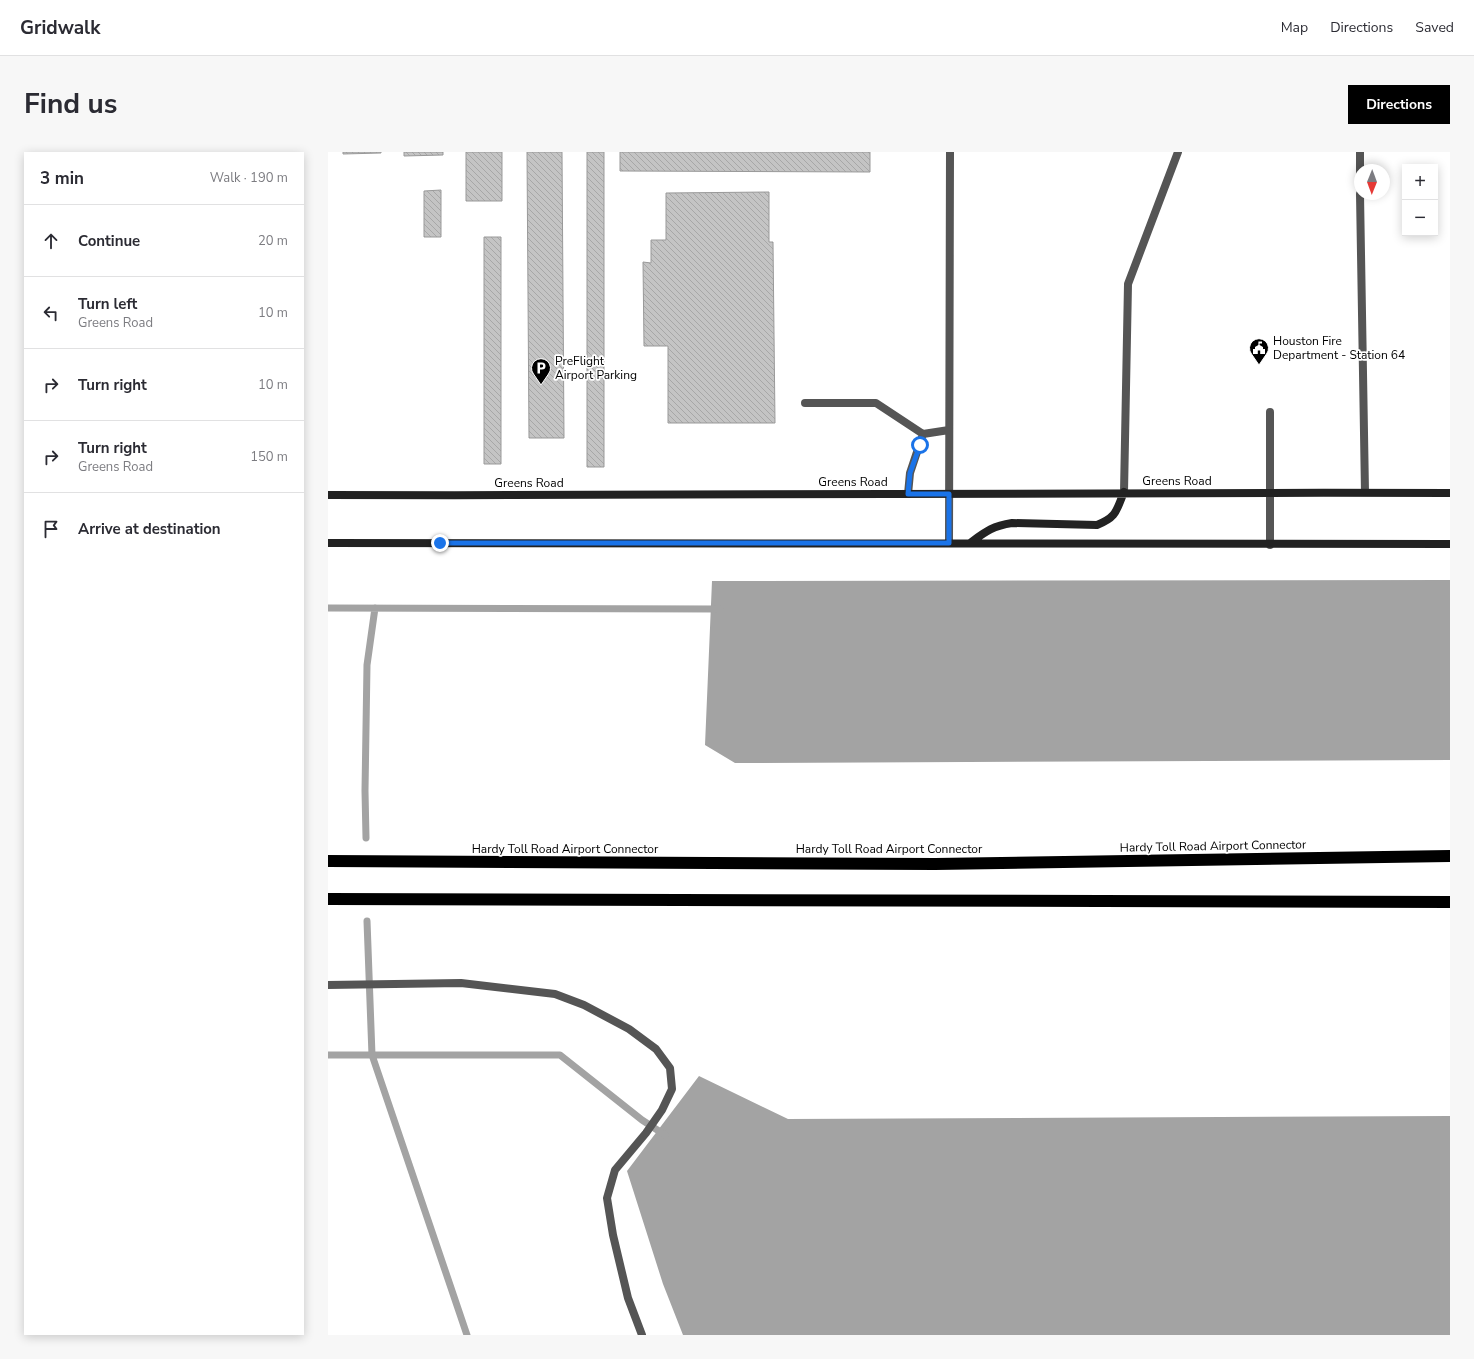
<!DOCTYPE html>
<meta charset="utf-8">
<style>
body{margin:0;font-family:"Nunito Sans",sans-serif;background:#f7f7f7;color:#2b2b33}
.controls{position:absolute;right:12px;top:12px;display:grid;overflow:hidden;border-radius:0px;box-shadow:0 2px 10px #0003}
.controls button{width:36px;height:36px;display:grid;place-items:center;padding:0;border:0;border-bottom:1px solid #e1e1e2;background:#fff;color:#2b2b33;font:20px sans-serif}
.compass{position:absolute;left:1026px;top:12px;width:36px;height:36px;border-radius:50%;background:#fff;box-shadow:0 2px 10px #0003;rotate:181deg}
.stop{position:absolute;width:12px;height:12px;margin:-9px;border:3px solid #1a73e8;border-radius:50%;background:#fff}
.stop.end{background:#1a73e8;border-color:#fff;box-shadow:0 1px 4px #0008}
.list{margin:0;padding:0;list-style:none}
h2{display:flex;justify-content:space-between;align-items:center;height:52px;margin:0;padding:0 16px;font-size:17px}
h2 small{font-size:13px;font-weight:400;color:#7c7c81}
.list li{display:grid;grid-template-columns:26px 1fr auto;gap:12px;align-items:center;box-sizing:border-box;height:72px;padding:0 16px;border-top:1px solid #e1e1e2}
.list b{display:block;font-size:15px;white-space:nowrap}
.list p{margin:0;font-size:13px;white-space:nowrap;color:#7c7c81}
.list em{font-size:13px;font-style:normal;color:#7c7c81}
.icon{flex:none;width:22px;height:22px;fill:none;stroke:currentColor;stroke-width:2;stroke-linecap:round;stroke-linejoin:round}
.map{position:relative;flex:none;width:1122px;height:1183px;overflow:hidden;border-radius:0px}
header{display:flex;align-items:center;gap:24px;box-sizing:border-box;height:56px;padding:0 20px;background:#fff;border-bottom:1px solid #e1e1e2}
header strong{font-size:19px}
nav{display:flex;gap:22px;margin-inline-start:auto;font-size:14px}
.intro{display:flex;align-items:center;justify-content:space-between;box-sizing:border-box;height:96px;padding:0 24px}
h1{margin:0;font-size:28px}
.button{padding:10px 18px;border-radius:0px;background:#000;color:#fff;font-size:14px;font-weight:700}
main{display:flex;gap:24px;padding:0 24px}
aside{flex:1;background:#fff;border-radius:0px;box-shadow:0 2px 10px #0003}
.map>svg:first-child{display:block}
</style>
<header>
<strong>Gridwalk</strong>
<nav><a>Map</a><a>Directions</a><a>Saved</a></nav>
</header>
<div class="intro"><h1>Find us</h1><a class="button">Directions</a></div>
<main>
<aside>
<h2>3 min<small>Walk · 190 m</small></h2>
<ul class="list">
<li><svg class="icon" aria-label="ahead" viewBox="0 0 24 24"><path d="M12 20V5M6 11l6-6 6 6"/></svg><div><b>Continue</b></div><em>20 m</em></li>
<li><svg class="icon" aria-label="left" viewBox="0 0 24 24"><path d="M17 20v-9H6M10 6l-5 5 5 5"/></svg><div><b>Turn left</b><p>Greens Road</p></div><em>10 m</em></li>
<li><svg class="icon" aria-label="right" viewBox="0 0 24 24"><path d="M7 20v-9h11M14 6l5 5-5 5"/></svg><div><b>Turn right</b></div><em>10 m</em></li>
<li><svg class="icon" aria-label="right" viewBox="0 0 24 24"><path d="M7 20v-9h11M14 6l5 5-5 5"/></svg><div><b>Turn right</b><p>Greens Road</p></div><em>150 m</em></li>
<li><svg class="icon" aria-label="arrive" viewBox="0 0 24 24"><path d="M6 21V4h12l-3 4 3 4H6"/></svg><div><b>Arrive at destination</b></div></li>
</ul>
</aside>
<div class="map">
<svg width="1122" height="1183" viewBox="0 0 1122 1183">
<defs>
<pattern id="building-back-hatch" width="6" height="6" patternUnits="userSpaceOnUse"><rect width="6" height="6" fill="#c4c4c4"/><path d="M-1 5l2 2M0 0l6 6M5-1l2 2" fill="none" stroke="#a7a7a7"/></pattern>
</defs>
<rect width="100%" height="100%" fill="#fff"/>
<path fill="#a3a3a3" d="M1122 428V608L407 611 377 593 384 429Z
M371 924 460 967 1122 964V1183H355L335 1132 299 1019Z"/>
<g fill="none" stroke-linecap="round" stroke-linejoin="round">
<path stroke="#a3a3a3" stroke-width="7" d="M0 456 392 457
M38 686 37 639 39 513 47 456
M39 769 44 903 139 1183
M0 903H232L314 968 337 983"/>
</g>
<path fill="url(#building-back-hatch)" stroke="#999" d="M15 0H53V1L15 2Z
M76 0H115V3L76 4Z
M138 0H174V49H138Z
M199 0H234L236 286H201Z
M259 0H276V315H259Z
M292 0H542V20L292 19Z
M113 38V85H96V39Z
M441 40V90H445L447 271H340V194H316L315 110 323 111V88H338V41Z
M156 85H173V312H156Z"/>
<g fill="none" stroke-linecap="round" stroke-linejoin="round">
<path stroke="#555" stroke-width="8" d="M1032 0V25
M1032 42 1037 340
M477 251H548L595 282
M796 340 800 132 850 0
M580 342 582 321 595 282 621 278
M621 391 622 0
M942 393V260
M0 833 133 831 227 842 256 853 301 877 328 897 342 916 344 937 334 958 318 981 287 1018 279 1046 285 1083 300 1146 314 1183"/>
<path stroke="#222" stroke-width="8" d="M0 343C374 344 748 340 1122 341
M0 391 1122 392
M642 391C657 380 664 374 684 371L769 373C789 365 788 359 796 340"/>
<path stroke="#000" stroke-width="12" d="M0 709 607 712 1122 704
M0 747 1122 750"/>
</g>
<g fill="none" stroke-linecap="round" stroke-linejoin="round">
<path stroke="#1a73e8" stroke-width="5" d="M112 391H621V342H580L582 321 592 293"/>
</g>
<defs>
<g id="civic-pin" transform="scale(1)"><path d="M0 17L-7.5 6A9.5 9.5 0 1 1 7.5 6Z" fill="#000" stroke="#fff"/><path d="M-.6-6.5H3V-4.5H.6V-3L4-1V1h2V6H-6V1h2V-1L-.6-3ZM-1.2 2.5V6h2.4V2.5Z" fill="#fff"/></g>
<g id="parking-pin" transform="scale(1)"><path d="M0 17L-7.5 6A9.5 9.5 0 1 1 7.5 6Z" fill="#000" stroke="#fff"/><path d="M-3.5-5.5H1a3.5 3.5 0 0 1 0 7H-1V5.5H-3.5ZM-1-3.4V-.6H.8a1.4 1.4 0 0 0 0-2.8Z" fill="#fff"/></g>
</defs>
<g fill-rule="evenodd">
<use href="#civic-pin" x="931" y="196"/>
<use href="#parking-pin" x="213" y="216"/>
</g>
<g text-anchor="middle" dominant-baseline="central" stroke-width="3.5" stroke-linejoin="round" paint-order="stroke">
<g font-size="12" fill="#000" stroke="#fff" text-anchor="start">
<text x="945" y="189">Houston Fire<tspan x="945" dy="14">Department - Station 64</tspan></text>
<text x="227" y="209">PreFlight<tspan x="227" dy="14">Airport Parking</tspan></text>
</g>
<g font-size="12" fill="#000" stroke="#fff">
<text x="849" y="329">Greens Road</text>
<text x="525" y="330">Greens Road</text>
<text x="201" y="331">Greens Road</text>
<text transform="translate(885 694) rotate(-1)">Hardy Toll Road Airport Connector</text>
<text x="237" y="697">Hardy Toll Road Airport Connector</text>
<text x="561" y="697">Hardy Toll Road Airport Connector</text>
</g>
</g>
</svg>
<div class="controls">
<button>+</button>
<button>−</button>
</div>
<svg class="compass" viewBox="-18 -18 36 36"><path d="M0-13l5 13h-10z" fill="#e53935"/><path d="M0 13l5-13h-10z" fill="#7c7c81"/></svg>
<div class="stop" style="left:592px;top:293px"></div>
<div class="stop end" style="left:112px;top:391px"></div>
</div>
</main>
